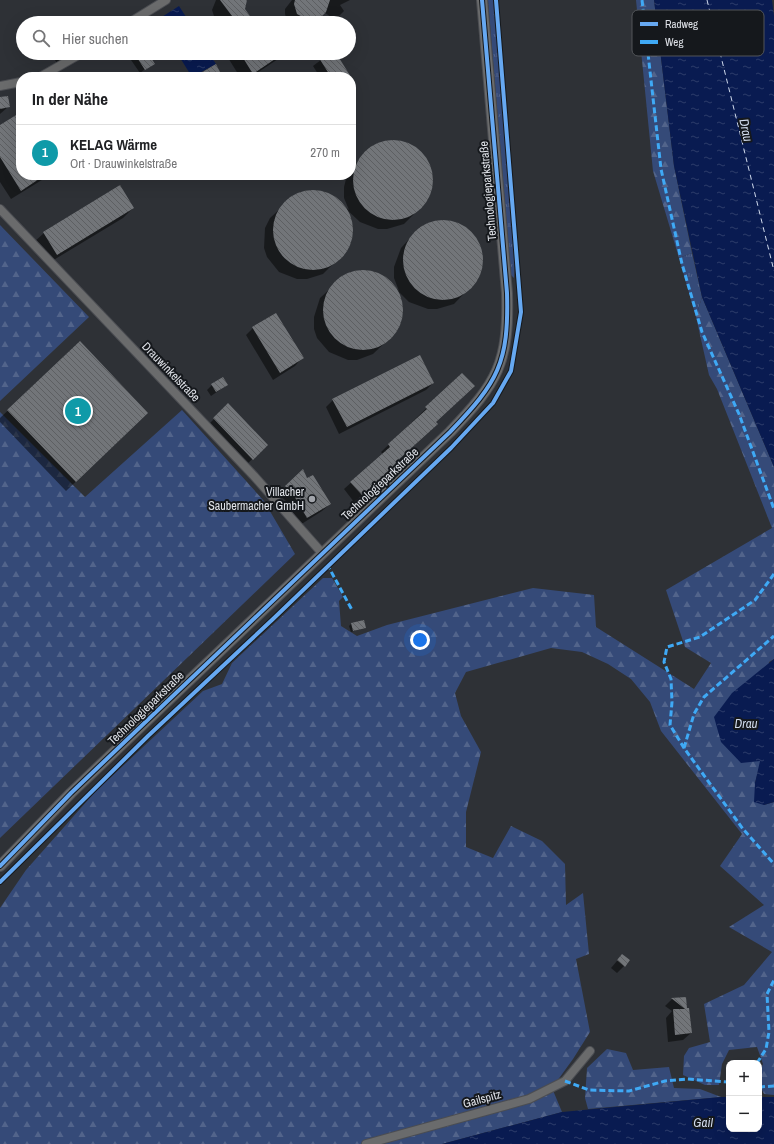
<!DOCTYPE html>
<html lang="de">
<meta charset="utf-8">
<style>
body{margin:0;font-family:"Archivo Narrow",sans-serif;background:#f6f6f6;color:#202124}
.controls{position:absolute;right:12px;bottom:12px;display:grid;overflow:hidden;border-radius:8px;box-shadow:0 4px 16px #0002}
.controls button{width:36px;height:36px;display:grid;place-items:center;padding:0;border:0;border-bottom:1px solid #e0e0e0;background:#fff;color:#202124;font:20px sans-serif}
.you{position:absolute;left:420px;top:640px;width:14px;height:14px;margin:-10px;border:3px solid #fff;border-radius:50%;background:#1a73e8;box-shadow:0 0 0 6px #1a73e833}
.badge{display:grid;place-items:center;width:26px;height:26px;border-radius:50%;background:#d93025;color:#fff;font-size:13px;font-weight:700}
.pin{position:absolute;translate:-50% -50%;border:2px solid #fff;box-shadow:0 1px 4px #0006}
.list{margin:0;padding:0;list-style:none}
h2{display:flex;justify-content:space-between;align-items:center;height:52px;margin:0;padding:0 16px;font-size:17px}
h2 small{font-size:13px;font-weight:400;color:#757577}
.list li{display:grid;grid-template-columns:26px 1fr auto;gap:12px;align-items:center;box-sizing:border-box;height:56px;padding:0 16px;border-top:1px solid #e0e0e0}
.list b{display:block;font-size:15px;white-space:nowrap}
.list p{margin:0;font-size:13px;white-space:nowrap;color:#757577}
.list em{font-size:13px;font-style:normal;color:#757577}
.icon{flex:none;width:22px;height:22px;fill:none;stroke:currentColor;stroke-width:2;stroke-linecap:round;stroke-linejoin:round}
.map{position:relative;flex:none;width:774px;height:1144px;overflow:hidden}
.search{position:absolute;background:#fff;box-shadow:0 4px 16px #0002;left:16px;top:16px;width:340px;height:44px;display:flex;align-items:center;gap:10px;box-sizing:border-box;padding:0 14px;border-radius:22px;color:#757577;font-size:15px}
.panel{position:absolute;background:#fff;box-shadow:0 4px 16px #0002;left:16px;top:72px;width:340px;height:108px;border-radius:16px}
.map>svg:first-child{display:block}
</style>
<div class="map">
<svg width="774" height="1144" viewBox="0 0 774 1144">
<defs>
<pattern id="grass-tufts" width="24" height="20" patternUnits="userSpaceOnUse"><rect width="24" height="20" fill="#354a78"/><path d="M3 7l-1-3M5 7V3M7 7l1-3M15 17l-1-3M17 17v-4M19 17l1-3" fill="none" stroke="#52648b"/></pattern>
<pattern id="forest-firs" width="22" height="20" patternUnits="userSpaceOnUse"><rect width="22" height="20" fill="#354a78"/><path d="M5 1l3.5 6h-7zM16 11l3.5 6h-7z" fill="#52648b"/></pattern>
<pattern id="water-ripples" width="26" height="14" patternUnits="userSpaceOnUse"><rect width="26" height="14" fill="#091b51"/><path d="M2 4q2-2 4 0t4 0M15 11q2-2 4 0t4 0" fill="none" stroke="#2c3c6a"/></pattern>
<pattern id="building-back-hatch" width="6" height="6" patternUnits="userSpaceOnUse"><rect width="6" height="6" fill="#727579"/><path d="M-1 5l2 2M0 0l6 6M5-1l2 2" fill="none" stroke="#5d5f62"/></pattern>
</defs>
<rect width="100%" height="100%" fill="#2e3136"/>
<path fill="url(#grass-tufts)" d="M488 0H494L515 259 514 278 511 275Z
M692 253 702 297 696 317 679 258Z"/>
<path fill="url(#forest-firs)" d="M636 0H654L674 166 692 253 679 258 653 171Z
M0 225 89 317 0 401Z
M702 297 774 467V659L769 662 761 761 755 783 764 805 774 802V1095L764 1094C758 1083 758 1075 763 1064L757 1047 729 1050 722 1064 719 1085H705L683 1075 684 1056 689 1048 710 1042 704 1004 744 985 772 952 729 927 764 905 720 866 742 834 661 731 650 702 631 679 608 664 582 652 551 648 466 672 455 693 461 716 481 752 466 812V847L493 858 511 826 542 841 565 864 566 905 583 893 589 954 576 959 590 1032 573 1059 552 1088 562 1112 442 1144H0V908L26 870 95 792 203 691 222 684 232 663 323 578H332L343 597 339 601 341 626 357 636 387 625 533 588 594 595 596 627 694 689 711 663 685 647 666 590 772 528 717 389 709 375 696 317Z
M182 410 264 501 295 554 0 838V412L85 497Z
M607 1049 626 1053 633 1070 669 1067 674 1088 700 1089 721 1097 588 1109 585 1098 587 1068Z"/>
<path fill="url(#water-ripples)" d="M654 0H772L774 16V467L702 297 674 166Z
M179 6 190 23H159L157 20Z
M177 53H209L216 64 192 77Z
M774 659V802L764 805 754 802 755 783 760 761 741 763 721 742 714 717 732 693Z
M721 1097H729V1129H759V1097H774V1144H442L562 1112Z"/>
<path fill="#0007" d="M216 0H245V19L247 23H220L214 16 212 10Z
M292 0H350L340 5 344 11 335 20 324 12 313 23H288L285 14V9Z
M100 19 102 23H94Z
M50 53H73L57 63Z
M139 53H147L153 63 140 73 131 60Z
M225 53H287L251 77H240Z
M330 53H334L349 77H320L313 66Z
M109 72 113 77H101Z
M121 74 123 77H116Z
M351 79 354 84 351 88Z
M0 98 9 106 0 114Z
M21 113V175H50L11 199 0 182V126Z
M393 141 402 142 418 150 428 162 433 178 430 193 426 202 404 224 387 229H378L360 222 346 209 351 219 352 236 346 251 323 274 307 279H297L279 272 267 257 264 248 265 228 270 218 294 196 313 191 322 192 337 199 349 210 344 198V187L347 175H351V168L374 146Z
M133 208 123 218 47 264 34 242 44 233Z
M433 222H452L468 229 478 242 482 258 480 273 476 281 454 304 437 309H428L409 302 396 289 401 300 402 316 396 332 373 354 357 360H348L329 352 317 338 314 329V317L320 298 344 276 363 271 372 272 387 280 399 291 394 278V267L401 248 420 227Z
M253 328 302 358 295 366 273 380 246 335Z
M80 342 137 423 66 491 0 422V418Z
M462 374 435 423 397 460 392 470 354 502 344 489 383 454 381 452Z
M433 383 426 390 339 434 326 407 333 400Z
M212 385H227L211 396 207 390Z
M228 405 267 445 245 466 207 426Z
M303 471 307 479 330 504 322 511 300 525 286 501 278 494Z
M351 624 365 627 351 632 349 626Z
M622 955 624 966 617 973 611 968Z
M685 998 691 1033 683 1040 668 1042 666 1018 672 1011 665 1006 672 999Z"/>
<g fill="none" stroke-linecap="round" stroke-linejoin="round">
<path stroke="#d1dbed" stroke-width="1" stroke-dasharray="5 4" stroke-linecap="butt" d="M707 0 774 271"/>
</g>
<path fill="url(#building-back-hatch)" d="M220 0H247L245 9 250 16 245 19 247 23H217L232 16Z
M295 0H330L326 12 321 17 308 20 297 14 294 4Z
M134 53H148L155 64 145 70Z
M240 53H284L253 74Z
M328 53H336L351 77H331L319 58Z
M216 64 220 72 212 77H194Z
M8 96 10 107 0 109V97Z
M21 112V175H45L21 191 0 157V125Z
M353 180a40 40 0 1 1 80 0a40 40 0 1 1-80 0Z
M120 185 134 208 57 255 43 232Z
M273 230a40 40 0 1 1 80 0a40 40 0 1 1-80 0Z
M403 260a40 40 0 1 1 80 0a40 40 0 1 1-80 0Z
M323 310a40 40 0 1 1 80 0a40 40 0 1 1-80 0Z
M276 313 304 358 280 373 252 327Z
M80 341 148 413 76 482 7 410Z
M420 355 434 383 347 427 332 399Z
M462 373 475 386 436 422 438 424 398 460 400 463 362 495 350 482 390 447 388 444 427 409 425 407Z
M223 377 228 385 216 392 211 384Z
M228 403 268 445 253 460 213 418Z
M303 469 307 478 313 475 331 504 307 518 293 494 285 486Z
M364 620 366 628 353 631 351 623Z
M622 954 630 960 625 967 617 960Z
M686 997 687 1008H689L692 1033 675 1035 673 1009H685L671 998Z"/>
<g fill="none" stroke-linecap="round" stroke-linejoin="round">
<g stroke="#4b4d52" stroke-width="10">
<path id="minor" d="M129 23 166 0
M40 77 82 53
M0 86 21 82
M0 209 254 476 322 553
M366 1144 529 1099 565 1081 590 1051"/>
</g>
<g stroke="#4b4d52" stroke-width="12">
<path id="tertiary" d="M0 866 71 793 450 432C498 382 509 363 507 293L482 0"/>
</g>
<use href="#minor" stroke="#6a6b6c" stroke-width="8"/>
<use href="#tertiary" stroke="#6a6b6c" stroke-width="10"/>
<path stroke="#3fa9f5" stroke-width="3" stroke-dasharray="6 3" stroke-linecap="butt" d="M642 0 661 169 682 264 702 332 739 414 774 509
M327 564 352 610
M774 574 755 600 700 637 667 647 664 662 671 679 672 702 670 725 684 748 743 829 774 864
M684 748 694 714 704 697 774 636
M757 1063 766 1049 769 1032 767 994 774 980
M565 1081 589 1090 629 1091 665 1081 687 1079 729 1082
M759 1087 774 1086"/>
<g stroke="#15181c" stroke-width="6">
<path id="cycleway" d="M0 866 71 793 450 432C498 382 509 363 507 293L482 0
M0 882 148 736 273 619 451 448 493 403 511 371 521 312 496 0"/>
</g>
<use href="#cycleway" stroke="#66a8f1" stroke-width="4"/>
</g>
<circle fill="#a1a4aa" stroke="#15181c" stroke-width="1.5" cx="312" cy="499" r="4"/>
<g text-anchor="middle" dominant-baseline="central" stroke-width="4" stroke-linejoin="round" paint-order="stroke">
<g font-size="12" fill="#dfe2e8" stroke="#15181c">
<text transform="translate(488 191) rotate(-95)">Technologieparkstraße</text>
<text transform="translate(171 372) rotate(46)">Drauwinkelstraße</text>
<text transform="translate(380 484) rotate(-43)">Technologieparkstraße</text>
<text transform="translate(146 708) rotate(-44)">Technologieparkstraße</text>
<text transform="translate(482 1099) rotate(-15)">Gailspitz</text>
</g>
<g font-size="12" fill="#dfe2e8" stroke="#15181c" text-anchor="end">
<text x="304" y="492">Villacher<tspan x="304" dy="14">Saubermacher GmbH</tspan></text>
</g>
<g font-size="13" font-style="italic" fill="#d1dbed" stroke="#15181c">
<text transform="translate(746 130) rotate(78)">Drau</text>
<text x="746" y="723">Drau</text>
<text x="703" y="1122">Gail</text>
</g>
</g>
<rect x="632" y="10" width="132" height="46" rx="6" fill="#15181c" stroke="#525559" stroke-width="1"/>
<rect x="640" y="22" width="18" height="4" fill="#66a8f1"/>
<rect x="640" y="40" width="18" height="4" fill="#3fa9f5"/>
<g font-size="11" fill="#dfe2e8">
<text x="665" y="28">Radweg</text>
<text x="665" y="46">Weg</text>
</g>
</svg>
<div class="controls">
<button>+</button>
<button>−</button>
</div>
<div class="you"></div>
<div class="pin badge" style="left:78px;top:411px;background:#0f9aa8">1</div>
<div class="search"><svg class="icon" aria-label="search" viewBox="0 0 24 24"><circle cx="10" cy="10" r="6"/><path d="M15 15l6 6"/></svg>Hier suchen</div>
<section class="panel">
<h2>In der Nähe<small></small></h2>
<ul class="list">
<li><span class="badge" style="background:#0f9aa8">1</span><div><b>KELAG Wärme</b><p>Ort · Drauwinkelstraße</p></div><em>270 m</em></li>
</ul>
</section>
</div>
